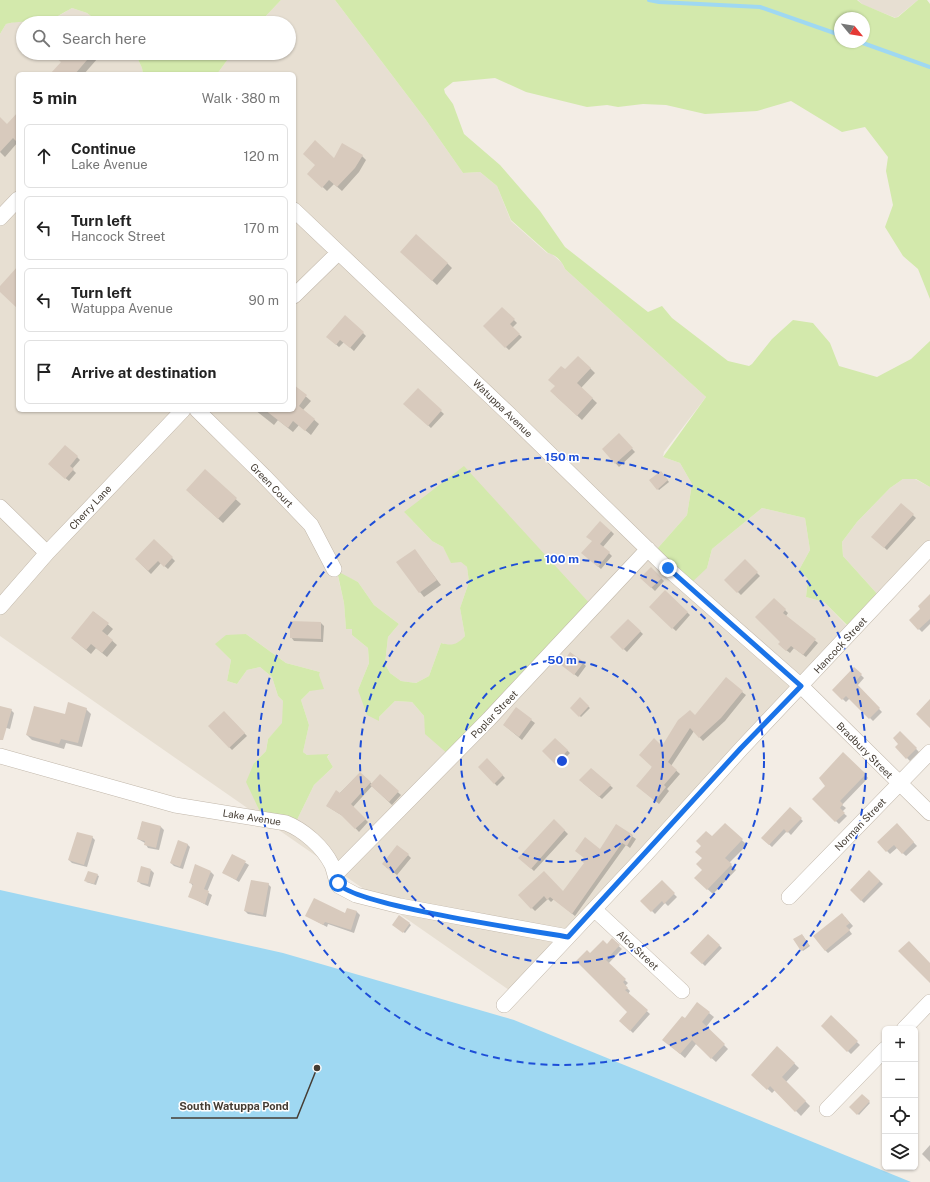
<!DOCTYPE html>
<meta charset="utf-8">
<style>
body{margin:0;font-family:"Public Sans",sans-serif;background:#f6f6f6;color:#222}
.controls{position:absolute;right:12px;bottom:12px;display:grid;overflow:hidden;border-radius:6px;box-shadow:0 1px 3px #0004}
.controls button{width:36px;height:36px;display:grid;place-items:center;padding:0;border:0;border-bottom:1px solid #e0e0e0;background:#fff;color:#222;font:20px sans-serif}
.compass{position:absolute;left:834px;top:12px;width:36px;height:36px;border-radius:50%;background:#fff;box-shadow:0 1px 3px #0004;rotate:120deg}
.stop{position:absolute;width:12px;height:12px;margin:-9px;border:3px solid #1a73e8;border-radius:50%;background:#fff}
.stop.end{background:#1a73e8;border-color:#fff;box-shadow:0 1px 4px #0008}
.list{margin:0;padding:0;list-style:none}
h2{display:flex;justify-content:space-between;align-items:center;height:52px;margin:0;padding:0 16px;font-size:17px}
h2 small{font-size:13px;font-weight:400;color:#767676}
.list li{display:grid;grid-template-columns:26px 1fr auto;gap:12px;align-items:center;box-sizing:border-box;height:64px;margin:0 8px 8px;padding:0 8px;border:1px solid #e0e0e0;border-radius:6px}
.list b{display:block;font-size:15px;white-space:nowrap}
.list p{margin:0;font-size:13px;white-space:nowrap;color:#767676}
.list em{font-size:13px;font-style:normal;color:#767676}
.icon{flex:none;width:22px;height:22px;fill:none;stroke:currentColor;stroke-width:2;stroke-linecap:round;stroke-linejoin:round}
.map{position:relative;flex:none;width:930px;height:1182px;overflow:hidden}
.search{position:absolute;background:#fff;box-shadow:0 1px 3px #0004;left:16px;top:16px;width:280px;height:44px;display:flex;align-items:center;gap:10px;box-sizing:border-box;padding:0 14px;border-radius:22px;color:#767676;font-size:15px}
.panel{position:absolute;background:#fff;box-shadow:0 1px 3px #0004;left:16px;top:72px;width:280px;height:340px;border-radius:6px}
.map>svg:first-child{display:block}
</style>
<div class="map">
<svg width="930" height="1182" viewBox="0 0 930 1182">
<rect width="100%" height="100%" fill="#f3ede5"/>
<path fill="#e7dfd2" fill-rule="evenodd" d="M281 0H335L426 120 463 173 480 172 497 186 511 221 547 253 552 254 562 263 565 269 706 397 664 452 663 457 680 463 692 484 687 515 657 549 707 568 712 549 762 508 805 518 810 550 799 570 808 579 806 597 824 602 849 628 880 597 843 556 842 542 857 522 890 488 903 479H915L930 487V549L509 990 0 636V34L6 24 19 21H43L60 15 72 8 87 13 100 23H23V53H135L142 68 143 74H18V410H294V74H217L228 59 238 53H289V23H264V18ZM404 512 590 610 426 734 424 716 412 702 395 701 379 717V720L358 690 369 663 368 648 352 635V629H346L344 603 337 572 358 582 374 605 399 624 388 637 385 664 390 673 401 681 416 683 429 676 441 643 451 646 459 643 465 636 460 608 469 582 467 567 462 562H451L443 547 432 541ZM246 634 286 663 320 672 310 691 301 700 309 725 303 752 307 755H329L327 757 333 767 314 785 295 824 254 763 266 751 268 739 283 723V701L278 696 272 677 260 667 247 670 237 684 227 681 231 660 216 644Z
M858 0H918L896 18 863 5Z"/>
<path fill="#d3e9ac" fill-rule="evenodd" d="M0 0H281L264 18V23H100L87 13 72 8C63 13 54 19 44 21 31 23 21 20 6 24L0 34Z
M335 0H857L862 4 895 18 898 17 918 0H927L930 4V299L918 269 903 256 885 227 893 205 886 171 888 157 865 127 842 132 791 101 757 111 705 114 666 105 643 104 618 107 607 105 587 107 526 92 495 78 453 82 444 89 445 93 453 104 464 134 500 165 540 211 565 247 648 312 662 306 672 318 728 361 749 366 752 364 772 339 793 320 813 323 830 343 839 366 877 377 911 359 930 341V487L916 479H903L890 488 857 522 842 542 843 556 880 597 850 628 824 602 806 597 808 579 799 570 810 550 805 518 762 508 712 549 707 568 687 587 657 549 687 515 692 484 680 463 663 457 706 397 565 269C562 261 556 255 548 253L511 220 497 186 480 172 463 173 426 120ZM840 18H864V42H840Z
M135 53H238L228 59 217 74H143L142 68Z
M464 466 592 606 449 755 425 734 424 716 412 702 395 701 379 717V721L367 715 358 690 369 663 368 648 352 635V629H346L344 603 337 571 358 582 374 605 399 624 388 637 385 664 390 673 401 681 416 683 429 676 441 643C452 646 457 645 465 636L460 608 469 582 467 567 461 562 451 563 443 547 432 541 404 512Z
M246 634 286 663 320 672 319 675 324 689 310 691 301 700 309 725 303 752 307 755 329 754 327 757 333 767 314 785 295 824 262 816 246 782 254 763 266 751 268 739 282 723 283 701 278 696 272 677 260 667 247 670 237 684 227 681 231 660 215 644 226 635Z"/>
<path fill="#9fd8f2" d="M0 890 283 953 514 1020 911 1182H0Z"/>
<path fill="#0003" d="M60 53H93L98 58 84 74H54L62 62Z
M0 118 7 125 18 123V142L5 157 0 152Z
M362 156 366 160 359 172 342 191 334 184 327 191 309 174 316 166 334 159Z
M406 256 447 263 452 268 437 285Z
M502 308 517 323 512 328 522 337 509 350 484 326Z
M363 333 366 336 354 351 344 342 339 347 331 340Z
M590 368 595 373 581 388 597 403 582 420 556 396V387L565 371Z
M294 386 311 401 303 410 319 424 311 435 299 425 293 432 278 420 274 425 255 410H294Z
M418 390 444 414 431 428 405 404Z
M619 435 635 452 619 467 603 449Z
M77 457 80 460 72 469 76 473 69 481 52 467Z
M205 471 241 504 223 523 192 495Z
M661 472 669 482 659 490 650 480Z
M901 504 916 518 887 550 873 537Z
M611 531 614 534 603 547 612 556 601 569 586 556Z
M154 540 175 561 168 569 161 563 151 574 136 559Z
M414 550 441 585 424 597 420 592Z
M745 561 760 576 741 595 726 580Z
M651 568 664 581 655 591 642 578Z
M665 592 690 615 676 631 650 607Z
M930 595V624L922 632 910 620 922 609Z
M774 599 788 613 786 616 818 643 806 657 794 648 790 653 782 647Z
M94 612 113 629 107 636 117 645 107 657 96 648 91 654 72 638Z
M628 620 643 634 627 652 611 637Z
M321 623 324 626 323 642 294 641 291 637Z
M583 663 586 666 578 677 566 668Z
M854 668 864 678 857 686 882 712 873 721 850 698 846 702 833 690Z
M742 692 746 695 725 721 703 741 694 731 671 766 680 774 667 789 669 791 659 804 641 789 662 747 695 717Z
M580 699 590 708 581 717 572 708Z
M0 707 11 710 14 713 10 729 0 726Z
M86 709 91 714 82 747 66 743 64 749 32 740 27 735 65 715Z
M516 709 535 723 522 740 504 725Z
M224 712 247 736 232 750 209 726Z
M900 732 919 752 910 761 896 747 899 744Z
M555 739 570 753 558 766 543 751Z
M843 753 868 778 842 805 846 808 842 812 847 816 839 824 813 799 827 786Z
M487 759 505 778 497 786 479 767Z
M591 769 613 788 602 799 583 783Z
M360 773 372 784 380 776 401 795 392 805 372 786 353 807 368 822 359 832 346 818 327 806Z
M790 809 803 821 791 835 787 831 772 847 762 838Z
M554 820 568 834 534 871 523 861Z
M142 822 161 827 164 830 159 850 148 848 145 843 138 839Z
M725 824 747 845 729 863 736 870 713 894 695 878 703 870V859L712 838Z
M897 825 917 846 906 856 897 848 890 854 878 842Z
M617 826 636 839 630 848 626 845 575 916 554 899 551 902 548 899 535 911 519 895 563 892 585 864V858L601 850Z
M92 837 95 840 87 867 72 863 69 860Z
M187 844 190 847 183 869 174 866 171 863Z
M233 855 249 865 239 882 223 872Z
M408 855 411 858 397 875 386 867Z
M151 870 154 873 150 887 141 884 138 881Z
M869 871 883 884 864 903 851 890Z
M211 872 214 875 207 892 212 895 208 906 189 896 193 886 190 882Z
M97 875 99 876 96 885 86 882Z
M662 882 677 897 668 906 665 903 655 914 642 901Z
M268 884 271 887 266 917 248 914 245 911Z
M347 909 357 912 360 915 354 933 328 924 327 927 307 916 346 914Z
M399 916 411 925 405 933 395 926Z
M845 917 853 926 849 930 852 934 828 953 825 950Z
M708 935 722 948 705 966 692 953Z
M803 936 810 946 803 951 802 950Z
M612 940 622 949 608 964 628 983 625 986 630 991 628 994 650 1014 633 1033 620 1021 628 1012 590 955 608 945Z
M709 1013 714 1017 706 1027 728 1049 716 1062 696 1044 685 1058 664 1040 685 1020Z
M831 1017 860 1045 851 1054 822 1026Z
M777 1047 799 1068 786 1082 810 1106 801 1116 775 1090 772 1093 753 1075Z
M862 1095 870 1103 859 1115 851 1107Z
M930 1145V1162L922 1154Z"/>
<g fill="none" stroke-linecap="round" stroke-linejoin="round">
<path stroke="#9fd8f2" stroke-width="4" d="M649 0 659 2 760 7 840 35
M860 42 930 67"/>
</g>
<path fill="#d8cabd" d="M50 53H93L75 74H50L61 62Z
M18 112V143L13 138 0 152V117L7 124Z
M315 140 334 158 342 143 363 155 355 168 337 187 329 180 322 188 307 174 315 165 303 154Z
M416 234 448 263 432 281 400 252Z
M18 266V309L0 292V286Z
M502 307 515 319 510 324 520 334 505 348 483 326Z
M345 315 364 332 350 348 340 340 336 345 326 337Z
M578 356 591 368 577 383 593 398 577 416 550 391 555 386 548 380 561 366 565 369Z
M294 385 307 395 299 406 315 419 305 431 293 421 288 428 265 410H294Z
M418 388 442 410 428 426 403 404Z
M619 433 633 448 615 464 602 449Z
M65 445 78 456 70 466 74 469 65 479 48 464Z
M205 469 237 498 218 519 186 490Z
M661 471 668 480 657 490 649 480Z
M901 503 914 514 884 548 871 537Z
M600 521 611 531 600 544 610 552 598 567 581 553 592 541 586 537Z
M154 539 173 557 164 567 158 561 148 571 135 559Z
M415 549 437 580 419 593 396 562Z
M745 559 758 572 737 593 724 580Z
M651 567 662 578 651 588 640 578Z
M665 590 688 612 672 629 649 607Z
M930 594V619L918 630 909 620 920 609 918 606Z
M774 598 786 609 783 613 816 639 803 655 791 646 786 651 778 644 780 642 755 617Z
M93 611 109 623 102 631 113 640 102 653 91 644 86 650 71 638Z
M628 619 641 631 623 650 610 637Z
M290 621 321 622V639L290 638Z
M570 652 584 662 574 675 561 665Z
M854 667 862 674 855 682 880 708 869 719 846 696 842 700 832 690Z
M726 677 743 691 721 718 699 738 690 728 668 762 677 770 664 785 666 787 655 801 636 786 652 767 639 755 654 738 662 746 678 720 690 710 695 715Z
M580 697 589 706 579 717 570 708Z
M930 699V728L916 714Z
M68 702 87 708 78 743 61 739 59 744 26 735 34 706 65 714Z
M0 706 12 709 3 740H0Z
M516 707 532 719 519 737 503 725Z
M224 711 245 733 229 748 208 726Z
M900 731 917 748 906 759 895 747 898 744 893 738Z
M555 738 568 750 555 764 542 751Z
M843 752 866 774 840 801 843 804 840 808 845 813 835 822 812 799 825 786 819 778Z
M487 758 503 775 494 784 478 767Z
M591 768 611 785 599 797 579 780Z
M360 772 371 782 351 804 366 819 355 829 341 815 326 806 336 790 340 793Z
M380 774 399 791 389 802 370 785Z
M790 807 802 818 787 833 784 829 769 845 761 838Z
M554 819 565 830 531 869 518 858Z
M142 821 161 826 156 848 144 845 145 841 137 839Z
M725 823 743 839 725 858 732 864 707 890 694 878 702 870 696 864 702 858 695 852 701 846 696 841 706 831 712 836Z
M897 823 914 842 902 854 894 845 886 852 877 842Z
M616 824 633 835 627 846 622 843 572 914 550 897 547 900 544 896 531 909 518 895 544 871 563 891 584 863 581 861 584 858 575 851 585 837 600 849Z
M77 832 93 836 84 865 68 860Z
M178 840 188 844 180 867 170 863Z
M397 845 409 854 393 873 382 864Z
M232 854 246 861 236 880 222 873Z
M195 864 211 871 204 889 209 891 205 904 188 897 193 884 189 883Z
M141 866 151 869 148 884 137 882Z
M869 870 880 881 861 901 850 890Z
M88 871 98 874 94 884 84 881Z
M251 880 269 883 263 915 244 911Z
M662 880 675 893 664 904 662 901 651 912 640 901Z
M314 898 345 913 347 908 357 911 351 930 325 922 323 925 305 916Z
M842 913 850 923 846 926 850 930 825 951 813 936Z
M399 915 410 923 403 933 392 925Z
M708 934 720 945 702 964 690 953Z
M802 934 809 945 801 951 793 939Z
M612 938 620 945 606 960 626 979 623 982 628 988 625 990 648 1010 630 1031 619 1021 627 1012 576 961 587 950 590 953 603 940 607 944Z
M909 941 930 963V983L898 951Z
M697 1002 710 1012 702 1022 725 1044 711 1059 692 1040 680 1054 662 1040 682 1016 685 1018Z
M831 1015 858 1041 847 1052 821 1026Z
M777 1046 795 1063 782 1077 806 1101 795 1112 770 1086 767 1090 751 1075Z
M862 1094 870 1101 857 1115 849 1107Z"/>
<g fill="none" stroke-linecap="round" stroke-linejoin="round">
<g stroke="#c1b7aa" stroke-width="16">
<path id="minor" d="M294 210 511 416 668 569 801 686 930 813
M0 218 18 199
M294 296 338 253
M197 410 264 476 311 525 334 569
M0 507 47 553
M0 607 47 553 183 410
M0 756 175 805 286 823C304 830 323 847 332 865 335 872 335 879 339 886L356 895 400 906 568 937
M335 875 489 719 648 549
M789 897 930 752
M594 909 682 991
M504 1005 646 854 741 749 930 548
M904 1029 930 1002
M827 1109 885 1049"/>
</g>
<use href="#minor" stroke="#fff" stroke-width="15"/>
</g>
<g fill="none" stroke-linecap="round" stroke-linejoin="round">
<path stroke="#1a73e8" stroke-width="5" d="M338 883C351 905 534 931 568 937L741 748 801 686 668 568"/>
</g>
<g fill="none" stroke="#1d4ed8" stroke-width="2" stroke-dasharray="7 5">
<circle cx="562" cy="761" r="101"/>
<circle cx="562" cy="761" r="202"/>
<circle cx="562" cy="761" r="304"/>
</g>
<g text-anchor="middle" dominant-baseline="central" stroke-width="3" stroke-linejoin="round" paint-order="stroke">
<g font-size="10" fill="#453d34" stroke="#fff">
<text transform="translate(503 408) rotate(44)">Watuppa Avenue</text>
<text transform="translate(272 485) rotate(46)">Green Court</text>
<text transform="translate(90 507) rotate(-47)">Cherry Lane</text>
<text transform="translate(840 645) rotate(-47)">Hancock Street</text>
<text transform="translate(494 714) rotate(-46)">Poplar Street</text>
<text transform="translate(865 750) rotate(45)">Bradbury Street</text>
<text transform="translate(252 817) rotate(9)">Lake Avenue</text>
<text transform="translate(860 824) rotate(-46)">Norman Street</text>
<text transform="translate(638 950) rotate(43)">Alco Street</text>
</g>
</g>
<circle cx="562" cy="761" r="6" fill="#1d4ed8" stroke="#fff" stroke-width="2"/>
<g font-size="12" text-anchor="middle" font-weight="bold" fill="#1d4ed8" stroke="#fff" stroke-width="3" stroke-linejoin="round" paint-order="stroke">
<text x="562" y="461">150 m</text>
<text x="562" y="563">100 m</text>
<text x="562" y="664">50 m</text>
</g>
<path fill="none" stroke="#453d34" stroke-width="1.5" d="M317 1068L297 1118H171"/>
<circle fill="#453d34" stroke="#fff" stroke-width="1.5" cx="317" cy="1068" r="4"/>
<g font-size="11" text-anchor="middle" font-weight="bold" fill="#453d34" stroke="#fff" stroke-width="3" stroke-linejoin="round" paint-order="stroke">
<text x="234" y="1110">South Watuppa Pond</text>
</g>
</svg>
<div class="controls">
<button>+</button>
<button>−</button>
<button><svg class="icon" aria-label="locate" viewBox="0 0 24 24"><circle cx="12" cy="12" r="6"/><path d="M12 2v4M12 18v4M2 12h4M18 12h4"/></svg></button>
<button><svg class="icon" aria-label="layers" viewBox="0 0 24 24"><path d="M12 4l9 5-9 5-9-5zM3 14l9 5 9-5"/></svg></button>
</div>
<svg class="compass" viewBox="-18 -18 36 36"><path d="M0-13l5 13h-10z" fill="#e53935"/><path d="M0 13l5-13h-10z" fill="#767676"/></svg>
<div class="stop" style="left:338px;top:883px"></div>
<div class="stop end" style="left:668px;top:568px"></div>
<div class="search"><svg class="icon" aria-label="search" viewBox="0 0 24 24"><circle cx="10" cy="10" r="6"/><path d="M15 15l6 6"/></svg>Search here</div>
<section class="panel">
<h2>5 min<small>Walk · 380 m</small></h2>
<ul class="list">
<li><svg class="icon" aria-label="ahead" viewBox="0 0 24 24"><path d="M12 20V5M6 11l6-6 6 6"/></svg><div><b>Continue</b><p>Lake Avenue</p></div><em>120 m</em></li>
<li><svg class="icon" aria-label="left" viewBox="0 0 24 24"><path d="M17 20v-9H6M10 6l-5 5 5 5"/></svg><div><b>Turn left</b><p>Hancock Street</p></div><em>170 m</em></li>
<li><svg class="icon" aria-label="left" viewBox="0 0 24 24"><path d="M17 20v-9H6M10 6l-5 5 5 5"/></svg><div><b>Turn left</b><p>Watuppa Avenue</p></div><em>90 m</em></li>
<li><svg class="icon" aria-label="arrive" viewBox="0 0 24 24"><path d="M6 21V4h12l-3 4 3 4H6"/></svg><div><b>Arrive at destination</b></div></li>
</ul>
</section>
</div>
